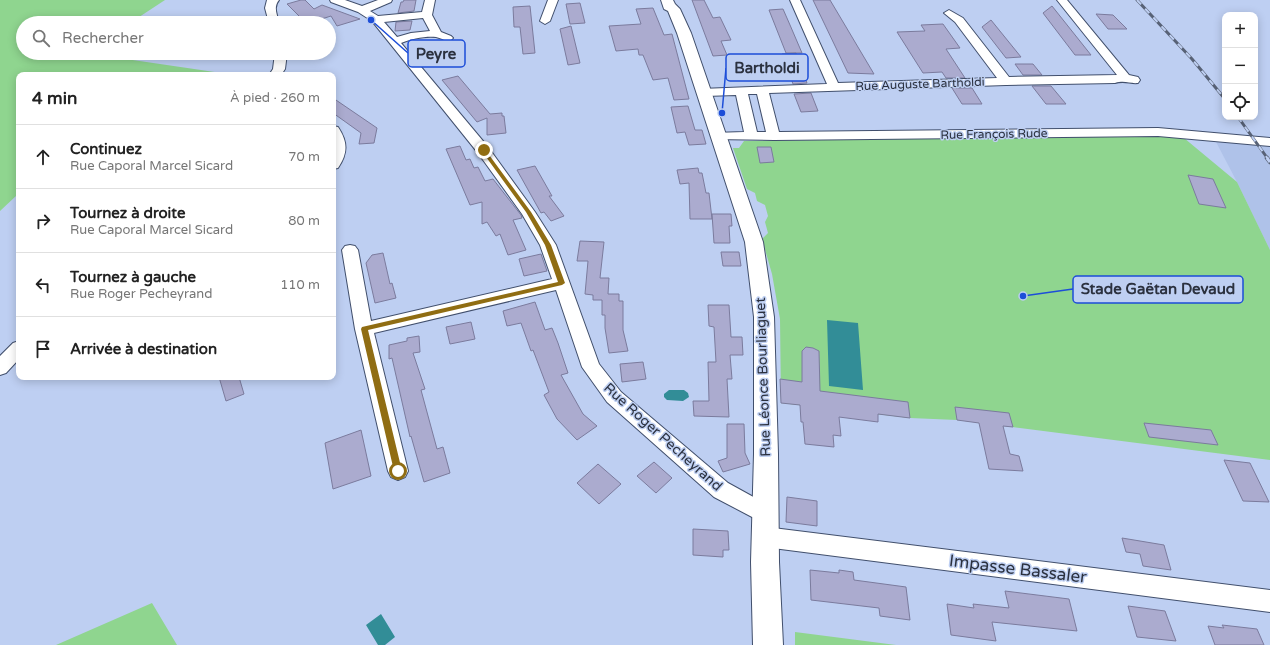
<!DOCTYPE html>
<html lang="fr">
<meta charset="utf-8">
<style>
body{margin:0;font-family:"Varela Round",sans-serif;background:#f2f2f2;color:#222}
.controls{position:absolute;right:12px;top:12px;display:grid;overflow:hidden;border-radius:8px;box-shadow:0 2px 10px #0003}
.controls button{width:36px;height:36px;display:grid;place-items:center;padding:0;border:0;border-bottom:1px solid #e0e0e0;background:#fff;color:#222;font:20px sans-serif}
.stop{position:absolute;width:12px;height:12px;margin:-9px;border:3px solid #906d13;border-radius:50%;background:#fff}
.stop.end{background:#906d13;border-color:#fff;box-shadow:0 1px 4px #0008}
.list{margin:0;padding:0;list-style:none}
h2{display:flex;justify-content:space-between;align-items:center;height:52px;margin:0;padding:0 16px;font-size:17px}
h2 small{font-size:13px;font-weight:400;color:#767676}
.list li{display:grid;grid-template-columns:26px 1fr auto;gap:12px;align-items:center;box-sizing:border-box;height:64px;padding:0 16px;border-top:1px solid #e0e0e0}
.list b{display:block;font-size:15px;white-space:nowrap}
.list p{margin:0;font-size:13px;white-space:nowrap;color:#767676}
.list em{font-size:13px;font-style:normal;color:#767676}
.icon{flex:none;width:22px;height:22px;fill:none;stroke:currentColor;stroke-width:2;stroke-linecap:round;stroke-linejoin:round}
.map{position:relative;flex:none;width:1270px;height:645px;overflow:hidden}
.search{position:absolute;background:#fff;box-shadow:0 2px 10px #0003;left:16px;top:16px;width:320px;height:44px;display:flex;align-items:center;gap:10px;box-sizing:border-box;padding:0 14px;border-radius:22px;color:#767676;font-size:15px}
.panel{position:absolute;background:#fff;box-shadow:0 2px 10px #0003;left:16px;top:72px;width:320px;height:308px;border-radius:8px}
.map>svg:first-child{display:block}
</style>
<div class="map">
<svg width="1270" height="645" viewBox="0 0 1270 645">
<rect width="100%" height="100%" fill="#becff2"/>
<path fill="#afc2e9" d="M1215 140 1270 147V250L1237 182Z"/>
<path fill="#8fd58f" d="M0 0H165L130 23H23V53H85L235 75H19V197L16 196 0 211Z
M1154 136 1184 138 1237 182 1270 250V460L957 420 910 418 781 403 780 319 772 274 762 239 768 233 765 222 768 216 765 205 757 201 755 193 747 189 733 148H739L744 141Z
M152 603 177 645H56Z
M795 632 896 645H795Z"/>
<path fill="#328d97" d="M827 320 858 323 863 390 829 386Z
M669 390H684L688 393 689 397 683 401 667 400 664 397V394Z
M381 614 395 637 385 645H378L366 625Z"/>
<path fill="#ababcf" stroke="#7b7b9d" d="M301 0H305L314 9 322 5 360 19 337 26 331 16 309 23H290L289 21 299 16 287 4Z
M404 0H416L414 11 398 13 401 2H403Z
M692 0H704L713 18 720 17 731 40 721 41 727 55 713 56Z
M813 0H830L874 74 848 73Z
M580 3 585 23 570 24 566 4Z
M530 6 535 53 523 54 520 27H514L513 7Z
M1052 6 1091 55H1075L1043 13Z
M653 8 664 35 672 34 689 99 674 100 668 78 653 80 643 55H639L638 49 616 51 609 26 641 24 636 9Z
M783 9 790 25 802 53H786L769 10Z
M1096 14 1113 15 1127 29H1108Z
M991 20 1021 57 1006 58 982 27Z
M412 21 410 30 395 31 396 22Z
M943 24 960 48 946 49 965 78H946L942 72 923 73 897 32 925 31 921 25Z
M571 26 580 63 568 65 560 29Z
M796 53 799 61 807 83 793 84 782 54Z
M1015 64H1033L1042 75H1023Z
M458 76 490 114 502 113V116H504L506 133 487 135V118L477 122 442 80Z
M1032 86H1051L1066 104H1046Z
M952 88H972L982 104H962Z
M811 93 818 111 801 112 794 94Z
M333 98 377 128 374 143 359 144 361 133 333 113Z
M688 106 695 130H702L706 144 689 145 685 132 677 133 671 107Z
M460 146 466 160 470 159 474 168 478 167 485 181 493 179 521 215 522 218 513 220 526 250 508 255 500 234 496 236 487 222 482 224V202L470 205 446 149Z
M757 147H771L774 162 760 163Z
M535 166 552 196H549L564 216 551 221 544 212 541 213 517 170Z
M698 168 699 173H702L706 193H709L712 219H690L689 183 680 184 677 170Z
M1188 175 1213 179 1226 208 1199 204Z
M712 214H731L732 226H729L730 243H714Z
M580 241 604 242 600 278H609L608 294H619V301H623V330L628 351 609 353 605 328V315H602V300H593V295L585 294 588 261H577Z
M721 252H739L741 266H723Z
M383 253 390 284 392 283 396 298 375 303 366 263 372 255Z
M541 254 547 271 524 276 519 259Z
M535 302 545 330 552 328 558 343 568 373 561 375 583 414 597 426 577 440 557 419 544 395 549 392 533 350 531 351 521 323 507 326 503 311Z
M708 305H729L731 337H742L743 355H730L732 379H727L729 417 694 416 693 401H709L708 362H716L714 327 709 326Z
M471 322 475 339 450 344 446 327Z
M419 336 420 352 413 353 425 389 421 390 437 449 443 447 450 473 424 482 411 436 410 437 392 358 389 359V345L407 341V338Z
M806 347 813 348 819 351 820 391 908 402 910 418 878 414V422L839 417 841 436 833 435 834 447 805 444 803 422H801L800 405 781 403 780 379 802 382V351Z
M643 362 646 379 622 382 620 364Z
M219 377H239L244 394 226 401Z
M955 407 1009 413 1013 427 1003 426 1010 454 1019 456 1023 471 989 469 979 423 957 420Z
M1144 423 1211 430 1218 445 1149 437Z
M727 424H744L745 453 750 464 723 472 718 461 727 458Z
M361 430 371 476 333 489 325 443Z
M1224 460 1250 463 1269 502 1243 501Z
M654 462 672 478 656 493 637 476Z
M598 464 621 484 599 504 577 483Z
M787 497 817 501V526L786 522Z
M693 529 728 531 729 550H723V557L693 555Z
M1122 538 1164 545 1171 570 1143 566 1140 554 1126 552Z
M810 570 839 573V570L853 572 854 580 906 587 910 620 880 616 879 608 811 600Z
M1005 591 1069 599 1077 631 992 622 996 641 951 635 947 604 974 608 973 604 1009 608Z
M1128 606 1165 611 1176 641 1137 637Z
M1222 625 1257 629 1264 645H1215L1208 626 1224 628Z"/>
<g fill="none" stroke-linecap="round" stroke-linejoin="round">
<g stroke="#414f6c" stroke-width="2">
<path id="minor" d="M267 0H279C273 7 277 14 279 23H269L265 8Z
M330 0H345L362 6 378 0H392L391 2 370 11 378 16 422 12 425 0H435L432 15 441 32 451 36 453 38 451 40C445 42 442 38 436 37 425 36 411 39 401 43L488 147 535 212 556 245 599 364 621 392 728 483 757 499 772 503 775 510 772 517 765 520 754 518 714 497 607 402 582 367 556 290 374 333 408 471 405 477 398 480 391 477 388 471 355 329 342 250 345 246 350 245 355 246 358 250 371 321 552 279 540 245 522 214 478 153 372 21 358 12 331 2ZM423 18 430 31 411 33 397 37 384 22Z
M548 0H558L550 21 545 24 540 21Z
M790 0H800L838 83 997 78 955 22 944 13 949 10 963 18 1009 77 1117 75 1057 0H1067L1129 75 1138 77 1140 80 1138 83C1130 84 1125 80 1115 83L1006 85 769 93 779 132 1158 128 1270 138V146L1158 136 774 140 713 139 711 136 713 133 744 132 736 95 705 96 701 95 699 92 701 89 827 84ZM748 94H757L766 132H757Z
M275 53H287L285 69 281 75H269L273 69Z
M333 126 338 127C348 142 348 153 338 168L333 169Z
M19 341V359L6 373 0 375V356L13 343Z
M765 527 1270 590V612L765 547 757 544 754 537 757 530Z"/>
</g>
<g stroke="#414f6c" stroke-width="2">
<path id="major" d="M661 0H673L675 4 680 9 691 33 763 242 774 317 778 454 779 562 783 645H753L751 562 754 454V317L745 242 677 33 668 11 664 9Z"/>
</g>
<use href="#minor" fill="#fff" fill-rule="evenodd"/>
<use href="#major" fill="#fff" fill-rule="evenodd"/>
<g stroke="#586276" stroke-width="3">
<path id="rail-far1" d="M1137 0 1192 59 1225 99
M1238 117 1268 159"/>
</g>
<g stroke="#586276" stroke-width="4.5">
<path id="rail" d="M1267 158 1270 162"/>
</g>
<use href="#rail-far1" stroke="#becff2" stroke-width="2" stroke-dasharray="6" stroke-linecap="butt"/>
<use href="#rail" stroke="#becff2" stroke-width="3" stroke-dasharray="8" stroke-linecap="butt"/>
</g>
<path fill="#906d13" d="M484 148 531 212 551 245 565 283 562 285 368 330 402 471 398 474 394 471 361 329 362 327 558 282 545 245 526 212 481 150Z"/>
<g text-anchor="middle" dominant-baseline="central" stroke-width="3" stroke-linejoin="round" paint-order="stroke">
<g font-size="12" fill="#2b313f" stroke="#becff2">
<text transform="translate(920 84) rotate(-2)">Rue Auguste Bartholdi</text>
<text transform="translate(994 134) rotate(-1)">Rue François Rude</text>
</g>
<g font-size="14" fill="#2b313f" stroke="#becff2">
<text transform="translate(763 377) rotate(-92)">Rue Léonce Bourliaguet</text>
<text transform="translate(663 437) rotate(42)">Rue Roger Pecheyrand</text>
</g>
<g font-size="17" fill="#2b313f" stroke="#becff2">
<text transform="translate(1018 569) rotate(7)">Impasse Bassaler</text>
</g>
</g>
<path fill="none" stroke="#1d4ed8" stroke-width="1.5" d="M371 20L408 53M722 113L726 68M1023 296L1073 289"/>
<g fill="#1d4ed8" stroke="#becff2" stroke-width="1.5">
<circle cx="371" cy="20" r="4"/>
<circle cx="722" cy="113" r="4"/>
<circle cx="1023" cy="296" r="4"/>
</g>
<g fill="#becff2" stroke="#1d4ed8" stroke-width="1.5">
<rect x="408" y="40" width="57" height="27" rx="4"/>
<rect x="726" y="54" width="82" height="27" rx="4"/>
<rect x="1073" y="276" width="170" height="27" rx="4"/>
</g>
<g font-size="15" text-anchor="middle" font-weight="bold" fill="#2b313f">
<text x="436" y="59">Peyre</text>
<text x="767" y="73">Bartholdi</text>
<text x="1158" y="294">Stade Gaëtan Devaud</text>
</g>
</svg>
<div class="controls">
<button>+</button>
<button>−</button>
<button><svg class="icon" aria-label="locate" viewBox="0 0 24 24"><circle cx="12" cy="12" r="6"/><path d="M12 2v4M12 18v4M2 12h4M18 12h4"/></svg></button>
</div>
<div class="stop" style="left:398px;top:471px"></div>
<div class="stop end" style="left:484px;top:150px"></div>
<div class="search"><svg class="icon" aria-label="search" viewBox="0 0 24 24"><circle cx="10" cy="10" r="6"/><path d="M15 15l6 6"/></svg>Rechercher</div>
<section class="panel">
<h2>4 min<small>À pied · 260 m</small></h2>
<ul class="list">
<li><svg class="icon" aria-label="ahead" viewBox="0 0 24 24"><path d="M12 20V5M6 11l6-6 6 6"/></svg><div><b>Continuez</b><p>Rue Caporal Marcel Sicard</p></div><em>70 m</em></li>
<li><svg class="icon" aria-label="right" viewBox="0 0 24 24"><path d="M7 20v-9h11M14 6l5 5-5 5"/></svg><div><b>Tournez à droite</b><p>Rue Caporal Marcel Sicard</p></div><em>80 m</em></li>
<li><svg class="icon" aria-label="left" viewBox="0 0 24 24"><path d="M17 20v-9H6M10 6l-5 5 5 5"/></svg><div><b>Tournez à gauche</b><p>Rue Roger Pecheyrand</p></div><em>110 m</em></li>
<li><svg class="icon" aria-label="arrive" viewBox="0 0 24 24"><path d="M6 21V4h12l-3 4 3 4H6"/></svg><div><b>Arrivée à destination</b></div></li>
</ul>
</section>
</div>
